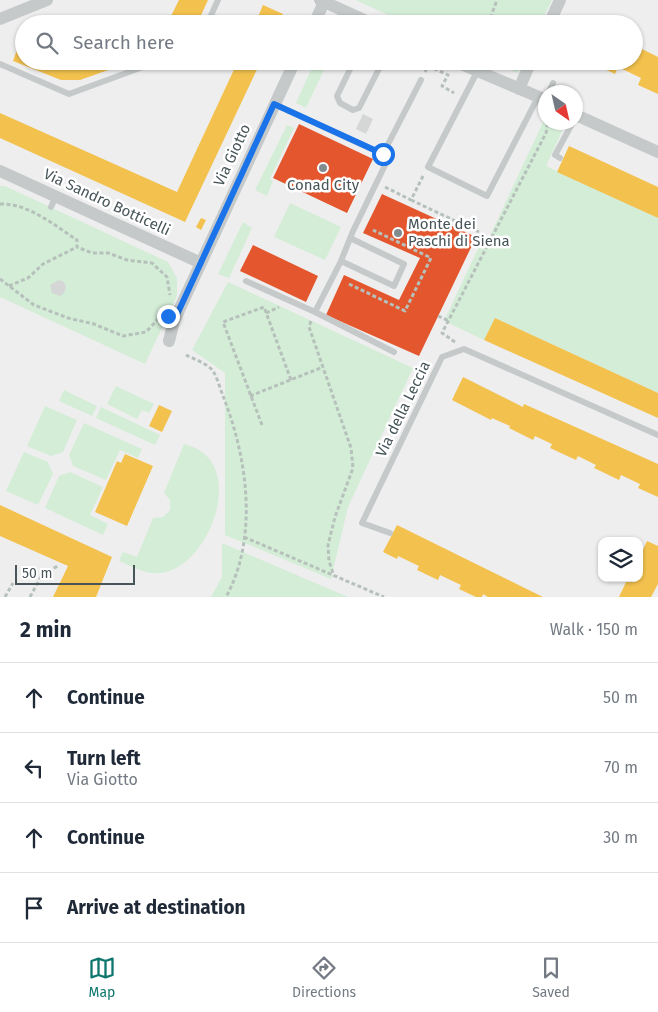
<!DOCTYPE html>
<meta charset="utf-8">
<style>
body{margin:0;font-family:"Fira Sans",sans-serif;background:#f2f2f3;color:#1f2937}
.controls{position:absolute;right:15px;bottom:15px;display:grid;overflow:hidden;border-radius:10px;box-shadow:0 1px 4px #0004}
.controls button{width:45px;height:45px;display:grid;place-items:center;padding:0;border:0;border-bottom:1px solid #e0e1e3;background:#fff;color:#1f2937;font:25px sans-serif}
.compass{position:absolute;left:538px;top:85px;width:45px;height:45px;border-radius:50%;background:#fff;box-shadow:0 1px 4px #0004;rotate:146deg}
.scale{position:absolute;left:15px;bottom:12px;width:120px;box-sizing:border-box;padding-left:5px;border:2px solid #475559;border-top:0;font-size:14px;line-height:18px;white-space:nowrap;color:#475559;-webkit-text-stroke:4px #fff;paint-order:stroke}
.stop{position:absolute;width:15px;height:15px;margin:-11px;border:4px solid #1a73e8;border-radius:50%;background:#fff}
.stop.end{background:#1a73e8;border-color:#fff;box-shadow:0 1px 5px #0008}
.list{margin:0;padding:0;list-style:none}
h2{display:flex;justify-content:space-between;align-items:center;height:65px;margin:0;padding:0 20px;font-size:21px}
h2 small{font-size:16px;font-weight:400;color:#747a83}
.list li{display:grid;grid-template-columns:32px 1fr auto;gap:15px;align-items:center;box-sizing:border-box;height:70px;padding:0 20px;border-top:1px solid #e0e1e3}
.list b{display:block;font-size:19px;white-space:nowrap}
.list p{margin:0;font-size:16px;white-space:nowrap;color:#747a83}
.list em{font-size:16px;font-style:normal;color:#747a83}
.icon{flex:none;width:28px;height:28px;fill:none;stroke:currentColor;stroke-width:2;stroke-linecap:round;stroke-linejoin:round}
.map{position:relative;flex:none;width:658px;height:597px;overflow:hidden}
.search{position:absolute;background:#fff;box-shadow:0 1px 4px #0004;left:15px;right:15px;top:15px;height:55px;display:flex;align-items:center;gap:12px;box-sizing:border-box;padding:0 18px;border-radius:28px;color:#747a83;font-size:19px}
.sheet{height:345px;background:#fff}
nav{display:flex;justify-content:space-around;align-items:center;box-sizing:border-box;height:70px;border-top:1px solid #e0e1e3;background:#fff;font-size:14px;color:#747a83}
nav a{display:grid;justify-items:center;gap:2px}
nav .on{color:#0f766e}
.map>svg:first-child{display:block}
</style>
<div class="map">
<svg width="658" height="597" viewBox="0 0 658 597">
<rect width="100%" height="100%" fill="#efeeee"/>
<path fill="#d4edd7" d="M356 0H552L540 24H407Z
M315 61H328L306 108 296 103Z
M491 61H523L517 73Z
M545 118 546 122 554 123 564 127 546 166 658 218V393L495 318 484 340 444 321 484 236 489 238Z
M287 125 294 128 270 179 273 181 267 196 255 190Z
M0 186H5L168 262 177 278V296L145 364 0 297Z
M290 203 341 227 325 260 274 237Z
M243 222 252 228 229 278 218 274Z
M228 282 413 368 348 507 331 579 225 535V373L192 350Z
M116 386 154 404 149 413 142 410 137 419 107 404Z
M64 390 97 406 92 416 59 401Z
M45 406 77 420 63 452 51 456 27 446Z
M101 407 160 435 155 445 96 418Z
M84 423 142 449 138 458 120 450 106 480 73 466 69 455Z
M184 444C190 446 197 448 202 452 244 482 201 580 151 573 141 572 129 565 119 561L123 552 137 557 153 518 163 517 170 510V500L164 493Z
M24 452 48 462 53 474 38 505 6 491Z
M70 472 103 487 90 515 108 524 103 535 45 508 59 476Z
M222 543 348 597H211L222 577Z"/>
<path fill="#f2c14e" d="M179 0H208L197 24H167Z
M263 5 283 14 278 24H255Z
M22 35 24 36V61L131 62 80 80H61L13 61Z
M634 45 658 57V94L638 85 641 78 618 67 615 74 592 63 593 61H634Z
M238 61H261L185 222 0 138V113L177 192Z
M569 146 658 187V218L557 172Z
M201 218 206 220 201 230 196 227Z
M495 318 658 393V418L484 340Z
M463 377 523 407 524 404 658 464V497L638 488 640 484 621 475 619 480 594 468 596 465 578 456 576 460 550 448 552 444 535 436 533 440 509 428 510 426 492 418 491 420 452 400Z
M159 405 172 411 162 432 149 426Z
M125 454 153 466 127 526 95 512 117 461 121 463Z
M0 505 112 557 96 597H53L68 566 0 536Z
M397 525 543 597H488L483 594 482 597H476L459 589 461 585 440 575 438 580 417 570 419 566 398 556 397 559 383 552Z
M647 541 658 546V584L651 597H619L628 578H639V564L643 557 640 556Z"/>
<path fill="#e4572e" d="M299 124 373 159 347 213 273 178Z
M382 194 476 237 419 356 326 315 344 275 399 300 420 258 363 233Z
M253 245 318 276 306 302 240 271Z"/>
<path fill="#d5d6d6" d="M363 114 373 119 366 134 356 129Z
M59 280 64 282 66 287 64 293 60 296 52 293 50 285Z"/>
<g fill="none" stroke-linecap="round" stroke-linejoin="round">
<path stroke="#b6c1bb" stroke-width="3" stroke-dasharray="4 2.5" stroke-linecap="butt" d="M488 24 497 0
M394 61 404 66 407 61
M419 61 428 66 425 72
M428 66 448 75 442 86 454 93
M385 187 411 200 423 176
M411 200 479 232
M0 204C28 203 54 225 77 240V247L92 253H108L127 260 152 263 167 277 170 295
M0 279 34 305 68 318 94 324 123 336 146 332 161 316
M349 284 405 311 431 258 373 230
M9 286 28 278 43 264 77 247
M266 313 279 307
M438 316 449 321
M311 321 309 327 351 448 353 468 335 517 328 545 329 561 334 576
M455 342 442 333 546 133 548 122
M186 355C194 359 208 364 213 371 217 377 220 388 223 396 247 456 259 537 226 597
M250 396 323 367
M262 425 223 322 264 307 291 380
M244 537 384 597
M5 597 13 583
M30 597 43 573 58 566"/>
<path stroke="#c5c9ca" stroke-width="6" d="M207 24 218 0
M354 61 337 96 340 103 353 110 359 108 383 61
M0 64 69 94 159 61
M477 72 428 167 487 196 538 97
M549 92 553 83
M274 104 389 157 353 231 341 261 394 286 404 264 350 238
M383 154 421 80
M560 158 555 155 573 122
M51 207 56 196
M341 261 315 312 394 352
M246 281 315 312
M390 533 362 523 442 357 464 349 658 435"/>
<path stroke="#c5c9ca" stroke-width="12" d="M320 0 373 24
M0 19 47 0
M314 24 325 0
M549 24 560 0
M454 61 546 100
M519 89 531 61
M576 115 658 152
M0 171 201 263
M169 341 174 321 295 61"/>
</g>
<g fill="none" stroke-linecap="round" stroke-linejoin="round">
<path stroke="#1a73e8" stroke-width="6" d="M168 316 174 321 274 104 383 154"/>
</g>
<g fill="#828b8d" stroke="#fff" stroke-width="2">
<circle cx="323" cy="168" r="5"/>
<circle cx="398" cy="233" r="5"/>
</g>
<g text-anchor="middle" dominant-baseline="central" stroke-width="5" stroke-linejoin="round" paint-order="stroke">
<g font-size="15" fill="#475559" stroke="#fff">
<text transform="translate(232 155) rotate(-65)">Via Giotto</text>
<text transform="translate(107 202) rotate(25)">Via Sandro Botticelli</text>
<text transform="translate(403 409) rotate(-64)">Via della Leccia</text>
</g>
<g font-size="15" fill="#475559" stroke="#fff">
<text x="323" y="185">Conad City</text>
<text x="408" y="224" text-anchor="start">Monte dei<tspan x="408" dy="17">Paschi di Siena</tspan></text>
</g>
</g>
</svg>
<div class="controls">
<button><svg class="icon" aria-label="layers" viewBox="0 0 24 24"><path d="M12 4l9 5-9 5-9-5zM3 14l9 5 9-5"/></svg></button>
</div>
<svg class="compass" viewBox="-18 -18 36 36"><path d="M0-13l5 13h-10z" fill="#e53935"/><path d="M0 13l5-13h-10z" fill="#747a83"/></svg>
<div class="scale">50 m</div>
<div class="stop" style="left:383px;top:154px"></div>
<div class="stop end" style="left:168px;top:316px"></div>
<div class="search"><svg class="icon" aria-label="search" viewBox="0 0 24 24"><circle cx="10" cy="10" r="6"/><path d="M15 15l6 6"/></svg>Search here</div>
</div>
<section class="sheet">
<h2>2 min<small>Walk · 150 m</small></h2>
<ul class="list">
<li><svg class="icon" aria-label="ahead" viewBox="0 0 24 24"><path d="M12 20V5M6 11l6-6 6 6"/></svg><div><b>Continue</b></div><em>50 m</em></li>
<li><svg class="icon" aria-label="left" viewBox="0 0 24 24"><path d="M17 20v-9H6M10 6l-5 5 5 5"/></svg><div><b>Turn left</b><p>Via Giotto</p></div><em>70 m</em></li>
<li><svg class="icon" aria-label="ahead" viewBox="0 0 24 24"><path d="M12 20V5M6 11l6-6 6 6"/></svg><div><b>Continue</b></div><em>30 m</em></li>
<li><svg class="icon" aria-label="arrive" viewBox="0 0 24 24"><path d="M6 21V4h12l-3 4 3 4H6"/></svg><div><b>Arrive at destination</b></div></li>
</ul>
</section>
<nav>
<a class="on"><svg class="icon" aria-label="map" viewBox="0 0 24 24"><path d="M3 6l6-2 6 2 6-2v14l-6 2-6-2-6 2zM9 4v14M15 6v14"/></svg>Map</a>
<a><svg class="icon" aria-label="directions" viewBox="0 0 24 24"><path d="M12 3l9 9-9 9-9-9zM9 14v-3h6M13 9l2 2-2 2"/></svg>Directions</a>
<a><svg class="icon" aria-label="saved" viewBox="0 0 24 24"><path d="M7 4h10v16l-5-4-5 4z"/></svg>Saved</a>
</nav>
